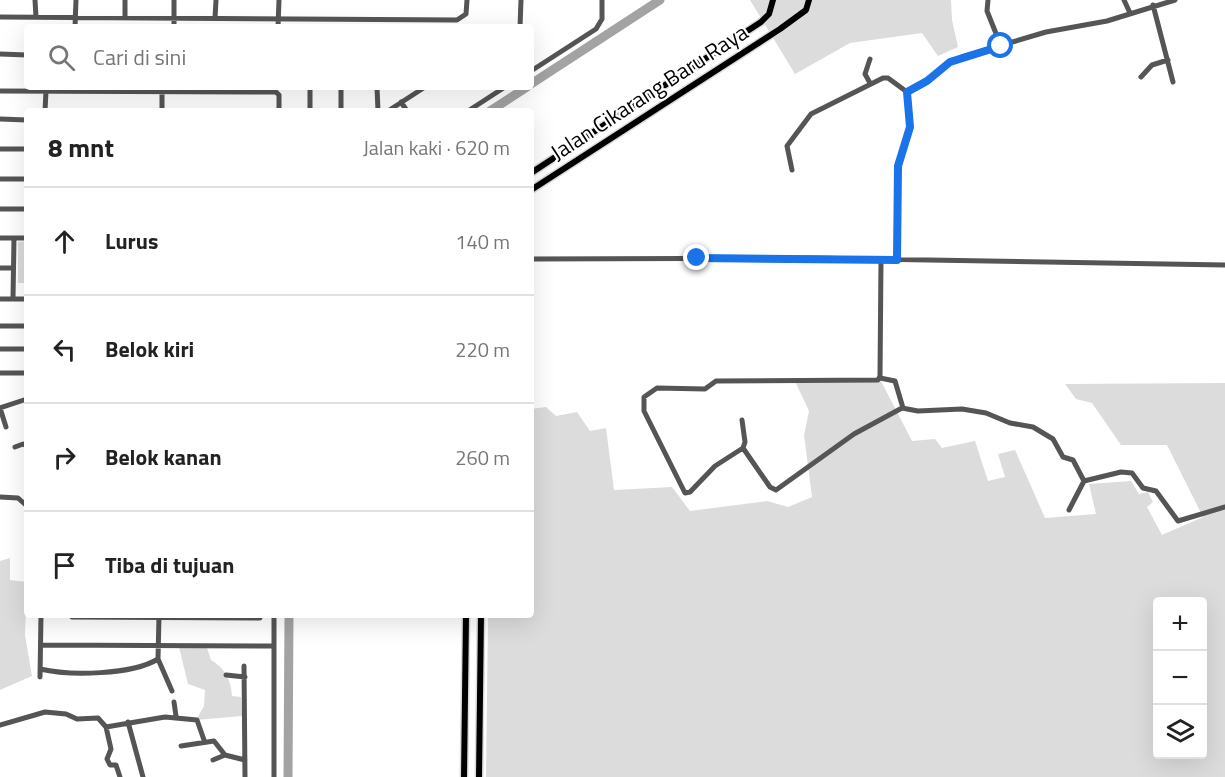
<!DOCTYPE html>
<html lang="id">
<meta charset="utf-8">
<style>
body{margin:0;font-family:"Titillium Web",sans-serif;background:#f6f6f6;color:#222}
.controls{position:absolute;right:18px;bottom:18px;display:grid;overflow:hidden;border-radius:6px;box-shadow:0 6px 24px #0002}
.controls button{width:54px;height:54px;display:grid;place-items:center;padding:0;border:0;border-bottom:2px solid #e0e0e0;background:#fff;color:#222;font:30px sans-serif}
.stop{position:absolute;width:18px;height:18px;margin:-14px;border:4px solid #1a73e8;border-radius:50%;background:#fff}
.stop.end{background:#1a73e8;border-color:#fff;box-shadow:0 2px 6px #0008}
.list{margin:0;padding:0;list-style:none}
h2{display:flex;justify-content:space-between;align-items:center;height:78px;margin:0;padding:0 24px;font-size:26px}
h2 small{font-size:20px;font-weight:400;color:#767676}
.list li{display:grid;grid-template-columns:39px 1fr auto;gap:18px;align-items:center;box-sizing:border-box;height:108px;padding:0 24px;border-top:2px solid #e0e0e0}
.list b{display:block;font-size:22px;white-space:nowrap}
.list em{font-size:20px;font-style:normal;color:#767676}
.icon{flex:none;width:33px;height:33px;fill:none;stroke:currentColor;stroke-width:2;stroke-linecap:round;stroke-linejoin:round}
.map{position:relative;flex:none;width:1225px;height:777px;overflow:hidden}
.search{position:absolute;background:#fff;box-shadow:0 6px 24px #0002;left:24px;top:24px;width:510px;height:66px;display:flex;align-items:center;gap:15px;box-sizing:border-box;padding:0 21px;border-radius:6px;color:#767676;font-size:22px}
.panel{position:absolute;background:#fff;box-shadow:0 6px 24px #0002;left:24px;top:108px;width:510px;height:510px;border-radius:6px}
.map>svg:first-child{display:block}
</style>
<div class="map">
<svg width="1225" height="777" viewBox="0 0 1225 777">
<rect width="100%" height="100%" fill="#fff"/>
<path fill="#dcdcdc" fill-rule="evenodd" d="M750 0H951L952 20 958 47 938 56 922 33 850 43 795 74Z
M27 241V283H18V242Z
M794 379 881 381 912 441 935 439 942 448 975 441 988 481 1005 477 998 454 1015 450 1045 518 1096 514 1089 484 1131 481 1139 494 1148 492 1153 502 1147 507 1162 535 1203 517 1167 445H1121L1092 403 1076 399 1065 384 1225 383V777H486L488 615H531V409L546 407 556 416 577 412 590 431 606 428 614 490 672 487 690 511 767 501 788 507 812 497 804 435 809 411ZM1158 602H1202V754H1158Z
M10 558V580L27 582 25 635 32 676 0 690V561Z
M179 647 207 648 211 660C225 668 231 680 232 696L241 697 242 716 196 720 204 706 205 690 188 684Z"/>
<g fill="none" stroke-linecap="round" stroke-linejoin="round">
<path stroke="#a3a3a3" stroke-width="9" d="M531 84 660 0
M490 111 527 87
M288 777 289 615"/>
<g stroke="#dbdbdb" stroke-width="9">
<path id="major" d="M531 173 761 22 769 14 773 0
M531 190 780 29 806 10 809 0
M464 777 466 615
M479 777 481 615"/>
</g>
<path stroke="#555" stroke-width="5" d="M35 0 36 17
M125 0V18
M988 0 987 11 1001 46
M1124 0 1130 13
M1153 5 1173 82
M0 17 457 20 466 14 467 0
M215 18 216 0
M75 27 76 0
M174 27V0
M278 27 279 0
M520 27 521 0
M0 54 27 55
M531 71 596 29 602 19V0
M1141 77 1152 65 1168 60
M870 83 865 74 870 59
M377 87 378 111
M0 91 276 92 279 95V111
M907 92 927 81 950 62 962 57 1046 32 1107 21 1175 0
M401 102 407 111
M45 111 46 91
M162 111V92
M310 111V87
M341 111V87
M388 111 425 87
M468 111 505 87
M0 119 27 120
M0 149H27
M792 170 787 146 811 114 883 78H888L907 92
M0 179H27
M0 209H27
M0 238H27
M531 259 810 258 1225 265
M881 260 880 376 878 380 716 381 705 389 657 388 644 397V411L685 493 690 492 715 466 743 448 770 487 776 490 854 434 902 408 918 411 962 409 986 413 1010 423 1033 427 1053 439 1063 457 1073 460 1084 481 1121 472 1132 473 1143 488 1156 491 1178 521 1225 507
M897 260 898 166 910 127 907 92
M0 268H13
M0 299H27
M13 299 14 238
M0 326H27
M0 349H27
M0 373H27
M880 378 895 381 903 408
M0 408 27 399
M0 408 6 427
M742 420 745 442 743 448
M15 447 23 444 27 446
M0 497 18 498 27 506
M1069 510 1084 481
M70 615 72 617 260 618
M41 645 274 646V777
M274 646V615
M158 659 172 691
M244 666 245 777
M40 669C70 676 132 675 158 659L159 616
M226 675 245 677
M40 677 41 615
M174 702 176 716
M128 722 143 777
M0 725 45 712 66 714 77 719 98 718 106 727 165 717 197 720 204 740
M106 727 111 749 107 759 110 765H116L120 777
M181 746 214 741 225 755 245 760
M213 760 225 755"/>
<use href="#major" stroke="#000" stroke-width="6"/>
</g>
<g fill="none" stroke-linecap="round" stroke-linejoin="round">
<path stroke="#1a73e8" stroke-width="8" d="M697 258 897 260 898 166 910 127 907 92 927 81 950 62 1001 46"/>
</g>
<g text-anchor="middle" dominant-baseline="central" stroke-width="4.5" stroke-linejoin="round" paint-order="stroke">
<g font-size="22" fill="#000" stroke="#fff">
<text transform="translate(649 92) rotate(-33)">Jalan Cikarang Baru Raya</text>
</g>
</g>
</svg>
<div class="controls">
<button>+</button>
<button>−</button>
<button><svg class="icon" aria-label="layers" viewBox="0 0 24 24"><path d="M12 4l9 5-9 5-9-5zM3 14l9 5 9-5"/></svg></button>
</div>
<div class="stop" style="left:1001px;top:46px"></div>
<div class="stop end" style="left:697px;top:258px"></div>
<div class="search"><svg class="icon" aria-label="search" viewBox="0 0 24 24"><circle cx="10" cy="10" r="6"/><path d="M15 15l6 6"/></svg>Cari di sini</div>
<section class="panel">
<h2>8 mnt<small>Jalan kaki · 620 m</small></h2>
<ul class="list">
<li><svg class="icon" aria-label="ahead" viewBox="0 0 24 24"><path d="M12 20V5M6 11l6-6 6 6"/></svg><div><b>Lurus</b></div><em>140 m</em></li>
<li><svg class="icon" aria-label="left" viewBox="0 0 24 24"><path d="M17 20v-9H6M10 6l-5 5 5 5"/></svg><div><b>Belok kiri</b></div><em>220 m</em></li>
<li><svg class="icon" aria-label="right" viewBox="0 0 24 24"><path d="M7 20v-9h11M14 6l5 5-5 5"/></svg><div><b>Belok kanan</b></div><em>260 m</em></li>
<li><svg class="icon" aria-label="arrive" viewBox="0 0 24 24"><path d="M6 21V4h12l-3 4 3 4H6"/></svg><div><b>Tiba di tujuan</b></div></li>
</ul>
</section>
</div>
